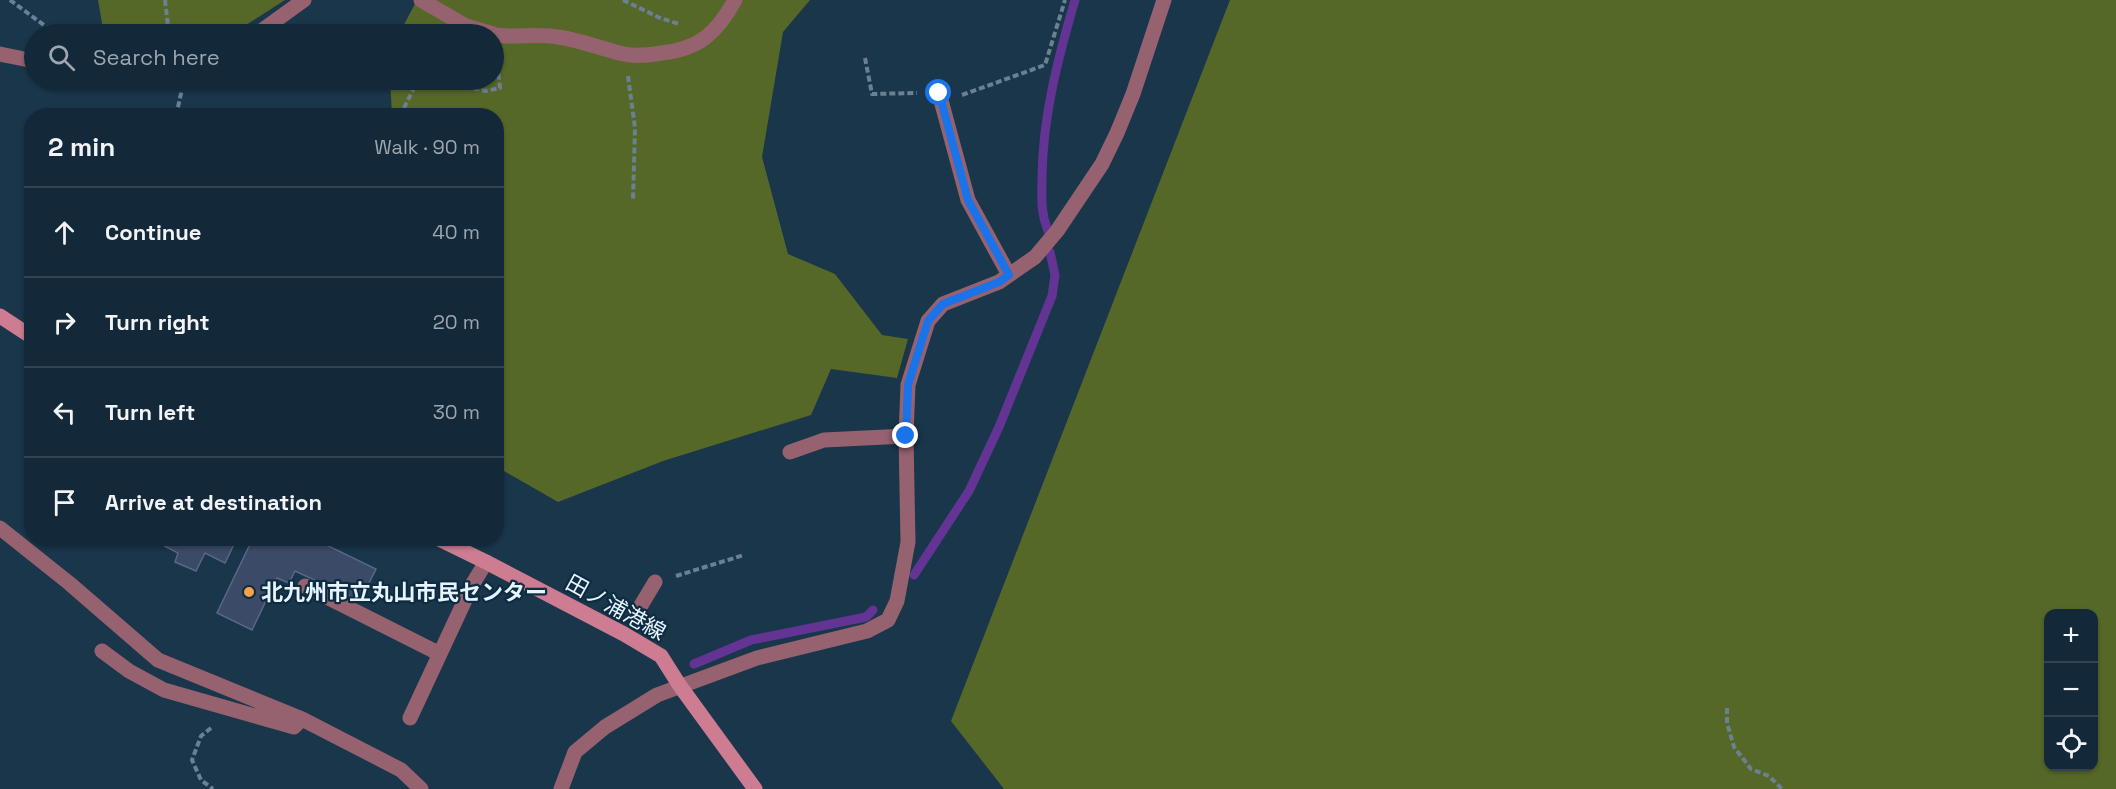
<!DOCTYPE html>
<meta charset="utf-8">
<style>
body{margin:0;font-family:"Space Grotesk","Noto Sans JP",sans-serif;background:#1c3040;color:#f1f3f6}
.controls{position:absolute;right:18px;bottom:18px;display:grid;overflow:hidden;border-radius:12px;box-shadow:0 2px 4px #0004}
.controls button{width:54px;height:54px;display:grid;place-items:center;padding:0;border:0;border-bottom:2px solid #324453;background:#132838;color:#f1f3f6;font:30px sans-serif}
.stop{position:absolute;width:18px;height:18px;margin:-14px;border:4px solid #1a73e8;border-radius:50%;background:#fff}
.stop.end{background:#1a73e8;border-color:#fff;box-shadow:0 2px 6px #0008}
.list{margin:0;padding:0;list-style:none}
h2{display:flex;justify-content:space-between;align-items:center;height:78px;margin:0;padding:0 24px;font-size:26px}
h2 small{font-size:20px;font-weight:400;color:#9da6ae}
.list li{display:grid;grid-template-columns:39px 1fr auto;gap:18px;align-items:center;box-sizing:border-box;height:90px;padding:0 24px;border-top:2px solid #324453}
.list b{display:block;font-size:22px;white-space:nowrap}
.list em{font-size:20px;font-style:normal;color:#9da6ae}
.icon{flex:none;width:33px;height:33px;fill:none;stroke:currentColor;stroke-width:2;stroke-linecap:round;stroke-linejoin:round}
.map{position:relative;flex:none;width:2116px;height:789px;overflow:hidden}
.search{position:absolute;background:#132838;box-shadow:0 2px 4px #0004;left:24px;top:24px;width:480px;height:66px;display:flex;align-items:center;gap:15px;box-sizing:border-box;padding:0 21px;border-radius:33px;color:#9da6ae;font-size:22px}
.panel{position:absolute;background:#132838;box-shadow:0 2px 4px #0004;left:24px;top:108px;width:480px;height:438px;border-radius:24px}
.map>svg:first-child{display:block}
</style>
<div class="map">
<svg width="2116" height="789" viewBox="0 0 2116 789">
<rect width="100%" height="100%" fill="#19364b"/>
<path fill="#566828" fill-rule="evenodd" d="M98 0H285L232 34H104Z
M417 0H810L783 32 762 157 788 254 835 274 882 335 908 339 897 378 831 369 811 415 663 461 558 502 497 467 496 116 392 115 390 80H494V34H399Z
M1230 0H2116V789H1004L951 721ZM2048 614H2094V766H2048Z"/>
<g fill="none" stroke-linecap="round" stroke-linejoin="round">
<path stroke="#643495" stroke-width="9" d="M1048 231C1040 211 1042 197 1042 176 1043 115 1058 58 1075 0
M914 575 969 491 999 427 1052 296 1055 275 1050 252
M694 664 751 640 866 617 873 610"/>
</g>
<path fill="#3b4a66" stroke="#586886" stroke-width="1.5" d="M156 538H237L225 563 205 553 196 571 175 562 178 553 155 541Z
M253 538H312L376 569 360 601 295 571 289 583 277 578 252 630 217 613Z"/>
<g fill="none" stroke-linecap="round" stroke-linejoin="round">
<path stroke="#6a8192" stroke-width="4" stroke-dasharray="6 3" stroke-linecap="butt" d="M10 0 56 34
M165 0 169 34
M623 0 660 18 679 24
M865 58 872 94 917 93
M628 76 635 128 633 199
M438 80 485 91 500 88 498 70 500 61H503
M962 95 1045 65 1065 0
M176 116 184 80
M400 116 418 80
M676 576 744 555
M1727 708V723L1734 747 1751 769 1769 776 1782 789
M211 728 201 736 192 760 201 780 213 789"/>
<path stroke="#96626f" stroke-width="15" d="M421 0 466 26 493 34
M257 34 304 0
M494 35C515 38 537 33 558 37 580 40 602 49 624 54 636 57 649 55 661 53 699 49 717 33 735 0
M0 54 34 61
M939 93 968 200 1009 275
M790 452 824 440 906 436
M0 528 69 583 158 660 302 719 401 770 421 789
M305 586 440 654
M634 617 655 582
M102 651 129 671 164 690 294 727 302 719
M410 718 472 585 486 562
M561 789 575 752 605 727 657 695 757 658 867 631 888 620 897 601 908 542 906 436 908 385 928 321 943 304 999 282 1035 257 1057 231 1102 164 1117 133 1133 94 1164 0"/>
<path stroke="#cd7c91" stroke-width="15" d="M0 316 32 337
M437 538 486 562 624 634 661 656 680 686 755 789"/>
</g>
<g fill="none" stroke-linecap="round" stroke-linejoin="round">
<path stroke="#1a73e8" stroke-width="8" d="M906 436 908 385 928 321 943 304 999 282 1009 275 968 200 939 93"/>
</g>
<circle fill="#f7a14a" stroke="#0e2b40" stroke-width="2" cx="249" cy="592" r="6"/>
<g text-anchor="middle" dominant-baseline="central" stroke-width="4.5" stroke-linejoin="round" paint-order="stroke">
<g font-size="22" font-weight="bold" fill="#e6f4ff" stroke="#0e2b40" text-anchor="start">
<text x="261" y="592">北九州市立丸山市民センター</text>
</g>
<g font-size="22" fill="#e6f4ff" stroke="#0e2b40">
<text transform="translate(616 607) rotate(29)">田ノ浦港線</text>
</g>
</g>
</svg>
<div class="controls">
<button>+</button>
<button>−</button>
<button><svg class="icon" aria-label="locate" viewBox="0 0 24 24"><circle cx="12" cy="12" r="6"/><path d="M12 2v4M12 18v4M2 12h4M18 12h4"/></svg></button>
</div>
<div class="stop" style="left:939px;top:93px"></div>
<div class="stop end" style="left:906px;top:436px"></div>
<div class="search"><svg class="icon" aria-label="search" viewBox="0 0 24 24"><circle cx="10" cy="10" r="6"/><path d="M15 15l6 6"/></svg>Search here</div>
<section class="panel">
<h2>2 min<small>Walk · 90 m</small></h2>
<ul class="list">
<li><svg class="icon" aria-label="ahead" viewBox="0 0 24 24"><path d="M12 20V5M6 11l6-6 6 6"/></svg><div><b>Continue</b></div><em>40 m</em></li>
<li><svg class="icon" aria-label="right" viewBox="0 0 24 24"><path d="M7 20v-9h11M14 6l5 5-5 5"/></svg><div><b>Turn right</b></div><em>20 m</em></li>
<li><svg class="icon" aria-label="left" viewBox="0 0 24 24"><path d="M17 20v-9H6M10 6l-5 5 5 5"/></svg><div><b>Turn left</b></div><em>30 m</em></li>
<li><svg class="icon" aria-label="arrive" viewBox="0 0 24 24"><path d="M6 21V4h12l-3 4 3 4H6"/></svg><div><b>Arrive at destination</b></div></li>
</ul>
</section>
</div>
